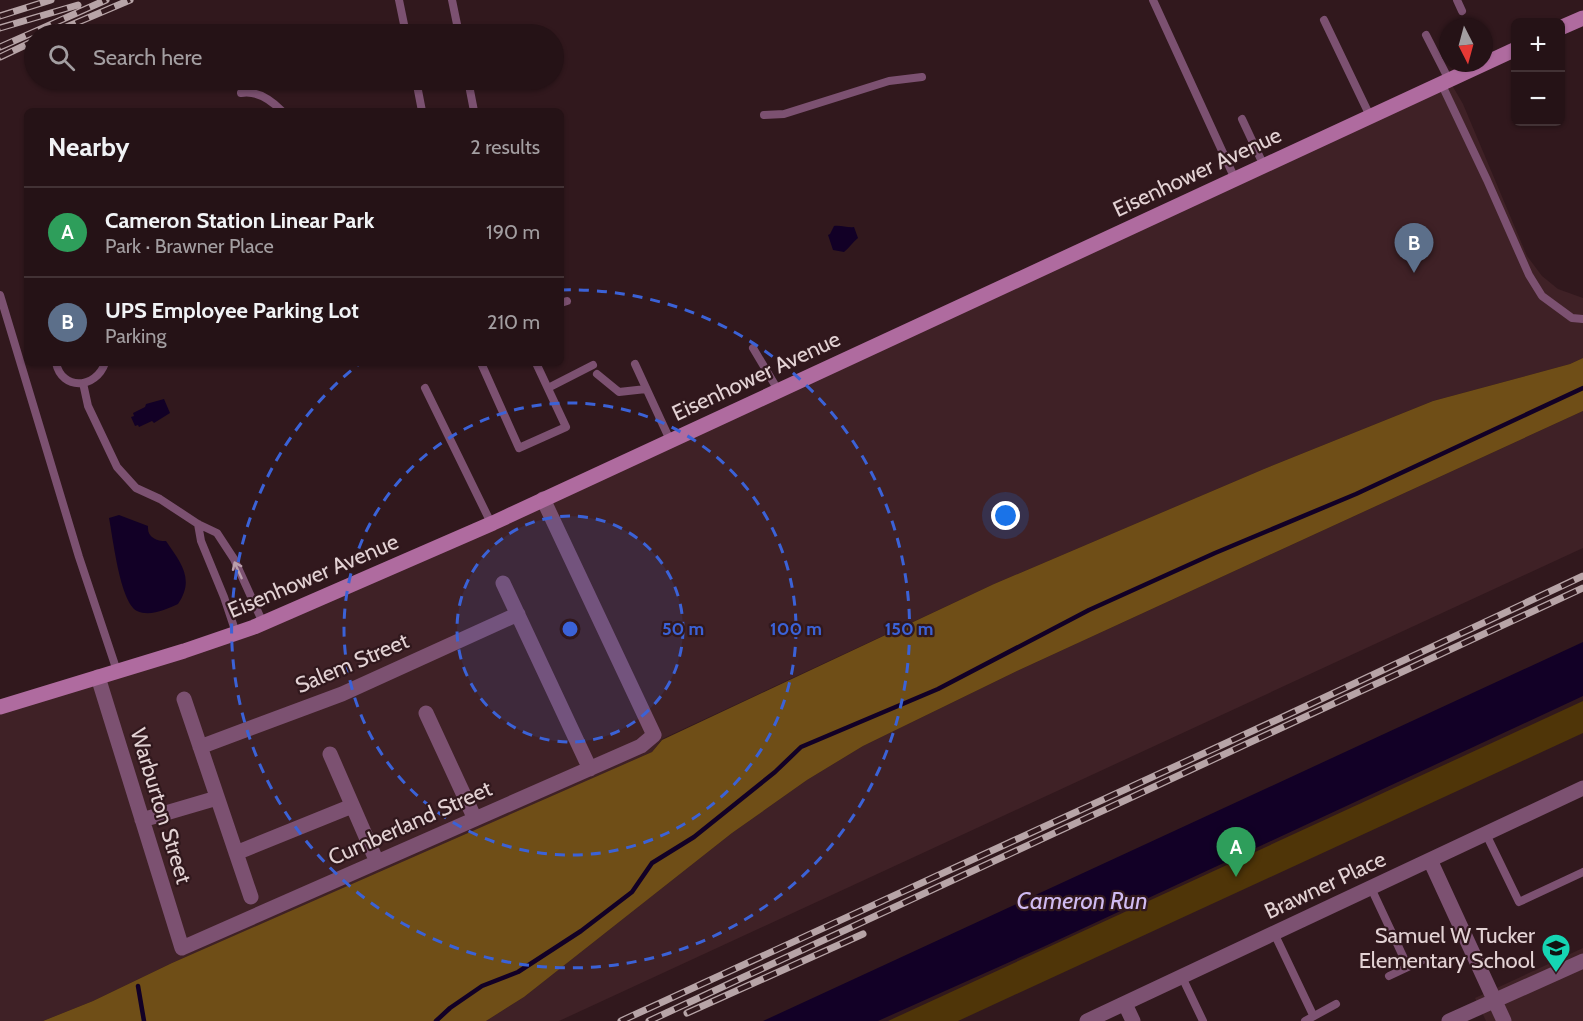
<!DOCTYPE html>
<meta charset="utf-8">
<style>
body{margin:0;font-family:Cabin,sans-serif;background:#2d1b1f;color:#f1f3f6}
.controls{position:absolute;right:18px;top:18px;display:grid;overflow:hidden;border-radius:9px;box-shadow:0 2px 4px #0004}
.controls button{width:54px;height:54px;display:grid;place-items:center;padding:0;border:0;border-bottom:2px solid #423235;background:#251216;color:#f1f3f6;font:30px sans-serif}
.compass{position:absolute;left:1439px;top:18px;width:54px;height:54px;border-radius:50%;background:#251216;box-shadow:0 2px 4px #0004;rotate:174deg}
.you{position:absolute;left:1006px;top:516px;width:21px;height:21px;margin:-15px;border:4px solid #fff;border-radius:50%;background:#1a73e8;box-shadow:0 0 0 9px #1a73e833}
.badge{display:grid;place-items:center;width:39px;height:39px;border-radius:50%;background:#d93025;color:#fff;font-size:20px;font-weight:700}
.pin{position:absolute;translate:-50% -50px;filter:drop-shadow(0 2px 3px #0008)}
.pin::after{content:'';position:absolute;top:32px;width:21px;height:18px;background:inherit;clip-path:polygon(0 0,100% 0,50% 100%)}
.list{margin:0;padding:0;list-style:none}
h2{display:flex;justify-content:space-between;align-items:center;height:78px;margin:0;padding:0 24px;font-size:26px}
h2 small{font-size:20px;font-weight:400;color:#a39ea1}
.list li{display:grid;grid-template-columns:39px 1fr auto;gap:18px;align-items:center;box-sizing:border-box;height:90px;padding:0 24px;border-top:2px solid #423235}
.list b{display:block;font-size:22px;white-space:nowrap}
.list p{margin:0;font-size:20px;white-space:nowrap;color:#a39ea1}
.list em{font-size:20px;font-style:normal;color:#a39ea1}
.icon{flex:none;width:33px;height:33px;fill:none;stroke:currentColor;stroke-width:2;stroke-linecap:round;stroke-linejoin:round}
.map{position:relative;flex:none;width:1583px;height:1021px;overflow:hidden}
.search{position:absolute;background:#251216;box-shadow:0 2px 4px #0004;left:24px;top:24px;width:540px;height:66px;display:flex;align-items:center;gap:15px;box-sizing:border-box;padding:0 21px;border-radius:33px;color:#a39ea1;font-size:22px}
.panel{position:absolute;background:#251216;box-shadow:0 2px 4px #0004;left:24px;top:108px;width:540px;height:258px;border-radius:9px}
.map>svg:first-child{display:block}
</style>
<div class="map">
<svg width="1583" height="1021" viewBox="0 0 1583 1021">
<rect width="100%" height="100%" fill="#31181d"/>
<path fill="#3f2126" d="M1449 80 1463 104 1527 256 1542 276 1558 289 1583 298V358L1570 364 1433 401 1264 469 994 584 662 739 652 752 172 963 93 1001 43 1021H0V707L263 623Z
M1583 411V548L559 1021H486L524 997 732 833 807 780 863 746 1017 671Z
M1583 948V1021H1486L1475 998Z"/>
<path fill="#4f3508" d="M1583 701V733L958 1021H888Z"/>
<path fill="#6f4e17" d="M1583 358V411L1017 671 863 746 807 780 732 833 524 997 486 1021H43L93 1001 172 963 652 752 662 740 994 584 1264 469 1433 401 1570 364Z"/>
<path fill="#120026" d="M834 226C841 225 848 228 854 227L858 238C853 242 849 248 844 252L833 250 828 235 830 234Z
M164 399 170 413 154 423 152 421 139 427 138 425 135 426 131 417 134 416 133 413 145 407 146 404Z
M119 515 148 526C147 537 156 541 166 541 181 563 195 579 178 604 167 609 150 617 137 611 120 602 113 538 109 518Z
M1583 642V696L1043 947 878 1021H763Z"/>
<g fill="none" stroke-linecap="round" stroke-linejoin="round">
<path stroke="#120026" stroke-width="4.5" d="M138 986 144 1021
M436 1021 450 1008 482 986 518 972 581 931 632 892 652 863 694 837 775 772 801 747 938 689 1089 610 1215 553 1356 494 1583 388"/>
<path stroke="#7c5171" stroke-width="8" d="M399 0 406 34
M452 0 459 34
M1153 0 1235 179
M1457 0 1462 11
M1324 20 1370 116
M1426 35 1449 80
M416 80 422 111
M468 80 474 111
M416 83 431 80
M1441 83 1487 180 1529 275 1542 296 1572 318 1583 319
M241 93C257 90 271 100 282 111
M764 115 784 114 889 81 922 77
M1242 119 1264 166
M0 295 79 557 117 671
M561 303 567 301
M753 348 778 390
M56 363C62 391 96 389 105 363
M481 363 519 448 566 427 536 363
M635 364 670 440
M597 374 619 392 646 389
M83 383 88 406 117 467 136 488 160 499 198 524 217 533 234 559 263 623
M425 388 491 523
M548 388 593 365
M198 524 201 541 224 597 236 633
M1486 834 1519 902 1583 872
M1371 888 1408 967
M1274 933 1313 1015
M1389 976 1423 960
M1182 977 1203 1021
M1305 1021 1336 1004"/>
<path stroke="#7c5171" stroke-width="15" d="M503 583 590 769
M98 677 182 948 641 746 654 735 543 499
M184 699 251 897
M426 713 475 819
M200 747 342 694 518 614
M330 754 377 862
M142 820 217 798
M236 853 352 806
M1430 860 1504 1021
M1125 1004 1133 1021
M1087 1021 1583 788
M1449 1021 1583 961"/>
<path stroke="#af6b9f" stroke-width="15" d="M1560 28 1583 18
M0 707 184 651 254 627 493 523 1516 49"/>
<g stroke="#b7a4a7" stroke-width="7">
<path id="rail" d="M0 16 51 0
M0 28 78 5
M50 34 130 0
M0 47 106 0
M0 57 34 41
M687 1013 863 934
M621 1021 1285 716 1583 576
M649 1021 1583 588"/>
</g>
<use href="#rail" stroke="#31181d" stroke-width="4.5" stroke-dasharray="14" stroke-linecap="butt"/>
</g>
<defs><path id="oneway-shaft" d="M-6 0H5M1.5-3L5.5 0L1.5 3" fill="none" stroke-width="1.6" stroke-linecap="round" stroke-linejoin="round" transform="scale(1.5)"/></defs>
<use stroke="#ba9eac" href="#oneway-shaft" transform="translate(238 570) rotate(-114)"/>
<circle cx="570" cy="629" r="113" fill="#3b62d7" fill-opacity=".12"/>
<g fill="none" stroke="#3b62d7" stroke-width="3" stroke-dasharray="10 8">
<circle cx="570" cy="629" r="113"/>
<circle cx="570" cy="629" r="226"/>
<path d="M561 290A339 339 0 1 1 359 364"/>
</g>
<defs>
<g id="school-pin" transform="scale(1.5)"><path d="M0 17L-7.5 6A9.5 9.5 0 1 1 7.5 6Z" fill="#15d5b3" stroke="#31181d"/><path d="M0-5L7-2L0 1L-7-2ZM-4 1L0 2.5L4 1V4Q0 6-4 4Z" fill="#111"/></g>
</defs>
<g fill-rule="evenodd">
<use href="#school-pin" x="1556" y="948"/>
</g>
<g text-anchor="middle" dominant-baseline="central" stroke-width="4.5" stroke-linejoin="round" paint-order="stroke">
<g font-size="22" fill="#e3d2d4" stroke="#31181d">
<text transform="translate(1197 172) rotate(-25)">Eisenhower Avenue</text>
<text transform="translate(756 376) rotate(-25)">Eisenhower Avenue</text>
<text transform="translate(313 576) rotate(-23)">Eisenhower Avenue</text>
<text transform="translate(352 663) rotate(-23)">Salem Street</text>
<text transform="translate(161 806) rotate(73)">Warburton Street</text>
<text transform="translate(410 823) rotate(-24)">Cumberland Street</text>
<text transform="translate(1325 885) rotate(-25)">Brawner Place</text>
</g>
<g font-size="22" fill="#e3d2d4" stroke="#31181d" text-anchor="end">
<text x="1535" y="935">Samuel W Tucker<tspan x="1535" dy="25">Elementary School</tspan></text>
</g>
<g font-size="24" font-style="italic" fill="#d0bbf2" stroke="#31181d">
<text x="1082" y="900">Cameron Run</text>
</g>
</g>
<circle cx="570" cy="629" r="9" fill="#3b62d7" stroke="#31181d" stroke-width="3"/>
<g font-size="18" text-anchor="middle" font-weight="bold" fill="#3b62d7" stroke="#31181d" stroke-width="4.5" stroke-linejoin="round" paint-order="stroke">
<text x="683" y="635">50 m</text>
<text x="796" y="635">100 m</text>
<text x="909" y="635">150 m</text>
</g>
</svg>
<div class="controls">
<button>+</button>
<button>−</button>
</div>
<svg class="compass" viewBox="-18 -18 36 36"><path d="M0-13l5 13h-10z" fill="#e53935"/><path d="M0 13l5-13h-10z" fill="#a39ea1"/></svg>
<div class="you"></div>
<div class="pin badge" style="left:1236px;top:877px;background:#2e9e5b">A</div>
<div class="pin badge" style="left:1414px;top:273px;background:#5c6f8a">B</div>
<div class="search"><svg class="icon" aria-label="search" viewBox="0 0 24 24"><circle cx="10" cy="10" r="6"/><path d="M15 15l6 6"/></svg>Search here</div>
<section class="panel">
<h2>Nearby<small>2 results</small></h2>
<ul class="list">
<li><span class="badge" style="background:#2e9e5b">A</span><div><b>Cameron Station Linear Park</b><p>Park · Brawner Place</p></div><em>190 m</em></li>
<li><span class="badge" style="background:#5c6f8a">B</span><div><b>UPS Employee Parking Lot</b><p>Parking</p></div><em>210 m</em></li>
</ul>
</section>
</div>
